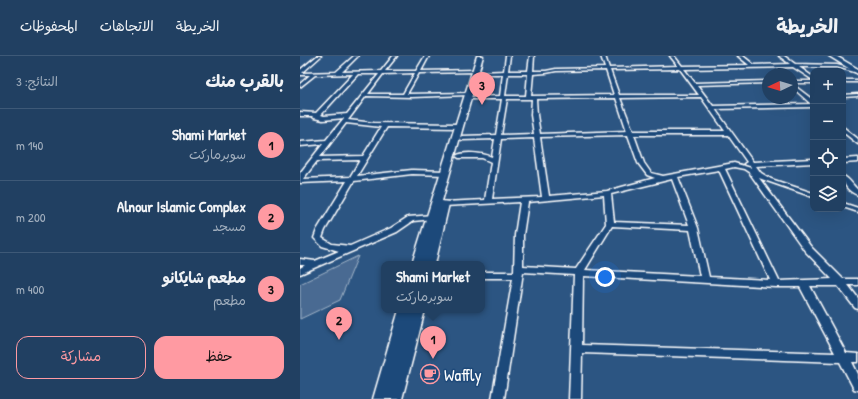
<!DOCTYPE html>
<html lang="ar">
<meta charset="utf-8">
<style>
body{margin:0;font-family:"Patrick Hand","Playpen Sans Arabic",sans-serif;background:#2d4b6b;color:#f1f3f6;direction:rtl}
.controls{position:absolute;right:12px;top:12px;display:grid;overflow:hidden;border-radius:8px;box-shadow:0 4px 16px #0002}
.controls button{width:36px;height:36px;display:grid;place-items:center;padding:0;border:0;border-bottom:1px solid #3e5977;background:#214062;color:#f1f3f6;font:20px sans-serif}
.compass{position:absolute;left:462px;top:12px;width:36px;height:36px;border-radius:50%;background:#214062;box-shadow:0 4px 16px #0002;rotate:266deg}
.you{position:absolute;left:305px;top:221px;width:14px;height:14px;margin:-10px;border:3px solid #fff;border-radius:50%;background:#1a73e8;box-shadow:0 0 0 6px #1a73e833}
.badge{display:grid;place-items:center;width:26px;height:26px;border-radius:50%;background:#ff9aa2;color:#111;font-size:13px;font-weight:700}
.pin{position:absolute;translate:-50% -33px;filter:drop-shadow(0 1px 2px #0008)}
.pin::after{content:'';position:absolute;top:21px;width:14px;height:12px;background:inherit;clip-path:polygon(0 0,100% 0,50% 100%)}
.popup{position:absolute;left:81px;top:205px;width:104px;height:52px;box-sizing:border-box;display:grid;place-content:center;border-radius:8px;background:#214062;filter:drop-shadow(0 1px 3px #0005);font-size:13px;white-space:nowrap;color:#a2afbe}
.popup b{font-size:15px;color:#f1f3f6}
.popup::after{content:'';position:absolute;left:50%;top:100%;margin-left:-8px;border:8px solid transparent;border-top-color:#214062}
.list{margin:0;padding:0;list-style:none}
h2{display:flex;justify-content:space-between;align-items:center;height:52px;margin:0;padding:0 16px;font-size:17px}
h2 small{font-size:13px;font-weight:400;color:#a2afbe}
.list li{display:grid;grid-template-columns:26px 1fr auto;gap:12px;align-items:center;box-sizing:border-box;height:72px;padding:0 16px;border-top:1px solid #3e5977}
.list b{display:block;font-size:15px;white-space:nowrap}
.list p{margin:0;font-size:13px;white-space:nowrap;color:#a2afbe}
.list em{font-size:13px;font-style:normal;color:#a2afbe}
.actions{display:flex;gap:8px;padding:12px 16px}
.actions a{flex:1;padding:9px 0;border:1px solid #ff9aa2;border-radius:12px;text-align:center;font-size:14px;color:#ff9aa2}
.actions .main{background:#ff9aa2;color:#111}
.icon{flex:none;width:22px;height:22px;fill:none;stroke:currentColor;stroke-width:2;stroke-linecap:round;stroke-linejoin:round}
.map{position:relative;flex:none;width:558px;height:343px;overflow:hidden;direction:ltr}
header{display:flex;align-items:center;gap:24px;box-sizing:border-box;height:56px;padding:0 20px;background:#214062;border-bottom:1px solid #3e5977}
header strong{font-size:19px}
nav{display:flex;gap:22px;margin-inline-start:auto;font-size:14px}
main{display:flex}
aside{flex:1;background:#214062}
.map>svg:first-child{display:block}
</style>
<header>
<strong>الخريطة</strong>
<nav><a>الخريطة</a><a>الاتجاهات</a><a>المحفوظات</a></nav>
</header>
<main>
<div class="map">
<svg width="558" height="343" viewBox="0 0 558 343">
<rect width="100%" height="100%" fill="#2c5582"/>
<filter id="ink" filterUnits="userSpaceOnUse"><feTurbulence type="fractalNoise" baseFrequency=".025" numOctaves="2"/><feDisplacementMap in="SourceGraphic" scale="8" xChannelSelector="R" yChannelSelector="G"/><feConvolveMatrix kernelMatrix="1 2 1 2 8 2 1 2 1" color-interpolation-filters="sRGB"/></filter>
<g filter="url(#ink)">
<path fill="#486b92" stroke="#a4b5c8" d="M58 200 40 244 0 263V228Z"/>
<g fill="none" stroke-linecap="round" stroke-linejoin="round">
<g stroke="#fff" stroke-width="3">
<path id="street" d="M17 0H21L2 17 36 16 54 0H58L42 16 81 15 93 0H97L85 15H116L125 0H129L121 15 179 14 181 16 204 15 206 0H210L208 15H228L230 0H234L233 15H246L256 13 305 12 301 0H305L309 12 378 10 370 0H374L382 10 449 9 438 0H443L454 9 490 8 479 0H484L495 8 537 9 558 15V17L537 11H499L513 21V24L493 11 384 13 395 27 468 25V27L397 29 413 50 511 48 492 31V28L513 44V51L415 53 453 106 513 103V107L456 110 461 117 471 123 513 137V141L467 125 459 122 511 191 543 223H558V229H548L558 242V253L555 252 538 230H510L546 297 558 298V306H552L558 318V334L554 333 540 306 282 297 281 343H269L274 219 223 216 204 343H192L213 222H182V216H214L215 179 220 146 144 150 140 148 144 146 185 144 191 106 182 102H159L156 100C163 95 183 97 192 101L195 83 162 84 159 82 162 80 196 79 202 43H171L169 42 171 41 200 40 203 18H179L177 16 119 17 107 38 170 37V39H168L112 41 66 40 48 64 74 67 159 68 162 70 159 72 87 71 57 120 112 114 146 115 149 117 146 119 112 118 54 125 25 174 22 182 32 188 50 190 91 172 108 161 133 159 137 161 133 163 113 165 97 176 0 218V212L5 209H0V203L15 205 39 195 22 190 14 182 17 174 47 125 0 127V117L23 88 0 90V86L26 84 44 62 23 64 14 62 12 60H0V56L16 57 53 18 15 19 0 31V28L10 19H0V14ZM380 13 399 39H319L310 14ZM306 14 314 39 231 40 233 18 246 17 256 15ZM115 17 103 38H68L83 18ZM58 18H79L47 58 24 60 21 59ZM208 18H228L226 40H205ZM401 41 425 75H333L320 42ZM316 42 327 75 240 78 237 59 236 43ZM207 43H232L231 59 234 78 201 79ZM46 67 81 71 63 100 20 101ZM328 79 338 107 347 119 355 122 307 135 249 140 240 81ZM334 79H428L447 106 444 108 445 109 450 110 451 112 434 107 363 120 351 117 344 107ZM234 82 242 141 192 143 201 83ZM60 104 50 121 3 123 17 105ZM434 111 444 113 450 117 451 119 505 195 532 223 479 225 425 113ZM419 114 470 224 409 221 398 172 378 121ZM372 123 389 169 314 166 311 138ZM304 139 306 168 276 213 223 210V179L228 146ZM312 170 390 174 400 220 285 214ZM283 220 476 231H500L535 297 282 289Z
M543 24H558V26H543Z
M492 25H513V27H492Z
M558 38V40L543 41V39Z
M543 71 558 83V88L543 76Z
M558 102V106L543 107V103Z
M543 120C549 122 553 130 558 134V139C549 136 543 129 543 120Z
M543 147 558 152V156L543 151Z"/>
</g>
<g stroke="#fff" stroke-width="3">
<path id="secondary" d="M177 0H183L142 145 148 146 149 148 135 208H112Z
M529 0H536L558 13V18Z
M99 254H125L102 343H73Z"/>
</g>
<use href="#street" fill="#1f4a7a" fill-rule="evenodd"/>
<use href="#secondary" fill="#1f4a7a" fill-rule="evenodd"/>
</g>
</g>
<defs>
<g id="cafe-ring" transform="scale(1)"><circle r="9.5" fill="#1f4a7a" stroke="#ff9aa2" stroke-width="1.5"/><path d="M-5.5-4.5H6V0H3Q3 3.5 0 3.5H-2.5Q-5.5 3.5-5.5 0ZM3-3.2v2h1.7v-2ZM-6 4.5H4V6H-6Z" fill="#ff9aa2"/></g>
</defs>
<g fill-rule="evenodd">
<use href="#cafe-ring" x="130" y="318"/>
</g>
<g text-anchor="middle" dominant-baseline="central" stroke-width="3" stroke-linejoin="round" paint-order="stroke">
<g font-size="17" fill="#fff" stroke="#1f4a7a" text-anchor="start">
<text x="144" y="318">Waffly</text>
</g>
</g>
</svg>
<div class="controls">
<button>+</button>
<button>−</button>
<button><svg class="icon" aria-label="locate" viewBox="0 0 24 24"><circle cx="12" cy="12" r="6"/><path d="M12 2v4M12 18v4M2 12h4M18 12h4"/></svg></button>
<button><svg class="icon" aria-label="layers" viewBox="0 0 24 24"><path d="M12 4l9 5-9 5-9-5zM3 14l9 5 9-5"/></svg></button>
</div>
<svg class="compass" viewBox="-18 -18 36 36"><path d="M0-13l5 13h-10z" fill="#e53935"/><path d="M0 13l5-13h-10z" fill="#a2afbe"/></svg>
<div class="you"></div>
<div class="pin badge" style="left:133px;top:303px">1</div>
<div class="popup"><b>Shami Market</b>سوبرماركت</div>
<div class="pin badge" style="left:39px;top:284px">2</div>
<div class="pin badge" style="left:182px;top:49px">3</div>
</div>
<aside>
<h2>بالقرب منك<small>النتائج: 3</small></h2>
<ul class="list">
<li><span class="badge">1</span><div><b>Shami Market</b><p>سوبرماركت</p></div><em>140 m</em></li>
<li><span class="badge">2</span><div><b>Alnour Islamic Complex</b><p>مسجد</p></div><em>200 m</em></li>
<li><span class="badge">3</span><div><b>مطعم شايكانو</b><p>مطعم</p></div><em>400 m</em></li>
</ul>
<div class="actions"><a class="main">حفظ</a><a>مشاركة</a></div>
</aside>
</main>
